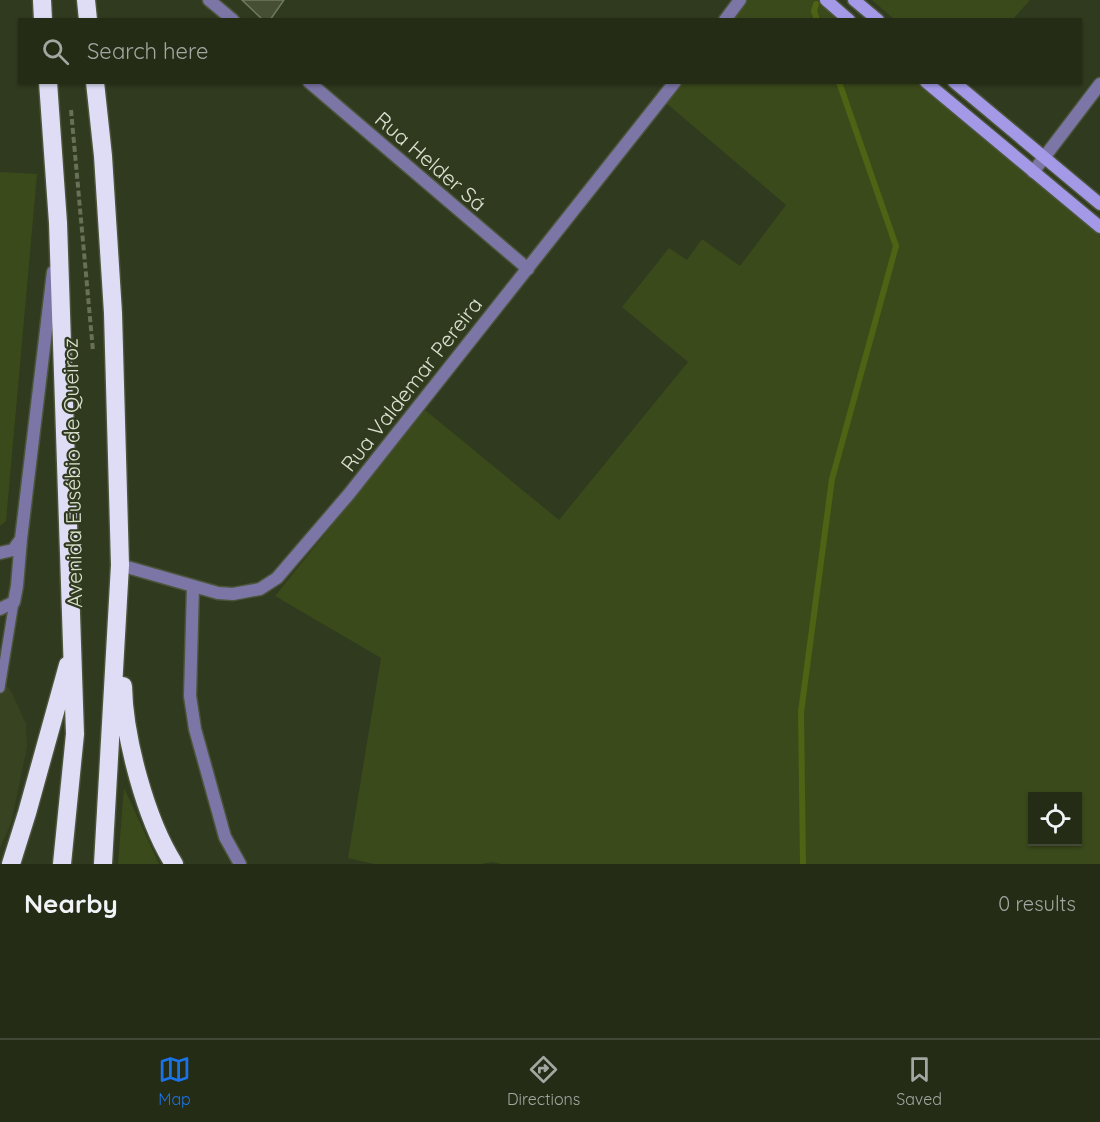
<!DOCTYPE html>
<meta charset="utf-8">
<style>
body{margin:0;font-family:Quicksand,sans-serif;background:#303823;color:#f1f3f6}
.controls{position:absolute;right:18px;bottom:18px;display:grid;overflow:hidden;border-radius:0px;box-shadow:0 2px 4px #0004}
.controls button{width:54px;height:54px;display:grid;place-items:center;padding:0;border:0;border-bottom:2px solid #414835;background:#242c16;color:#f1f3f6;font:30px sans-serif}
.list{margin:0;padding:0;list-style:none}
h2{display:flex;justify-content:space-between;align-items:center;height:78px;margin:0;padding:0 24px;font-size:26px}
h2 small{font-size:20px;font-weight:400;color:#a3a7a1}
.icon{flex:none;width:33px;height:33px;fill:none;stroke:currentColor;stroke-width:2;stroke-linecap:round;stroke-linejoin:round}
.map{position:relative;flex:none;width:1100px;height:864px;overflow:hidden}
.search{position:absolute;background:#242c16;box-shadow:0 2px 4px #0004;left:18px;right:18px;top:18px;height:66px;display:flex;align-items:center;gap:15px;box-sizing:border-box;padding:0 21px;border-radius:0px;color:#a3a7a1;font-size:22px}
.sheet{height:174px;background:#242c16}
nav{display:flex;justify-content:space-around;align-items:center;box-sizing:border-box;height:84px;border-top:2px solid #414835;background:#242c16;font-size:16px;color:#a3a7a1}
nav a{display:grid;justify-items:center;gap:3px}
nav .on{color:#1a73e8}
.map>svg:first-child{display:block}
</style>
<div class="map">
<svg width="1100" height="864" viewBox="0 0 1100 864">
<rect width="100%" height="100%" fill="#303a1e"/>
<path fill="#384321" d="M0 678 11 691 26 724 27 747 11 823 0 848Z"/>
<path fill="#3b4a1b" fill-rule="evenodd" d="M745 0H819L843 19 730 20Z
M872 0H1030L1013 19 895 20Z
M681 83H918L1100 235V864H501L492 862 481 864H374L348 858 381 658 275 596 425 410 559 520 688 362 622 307 669 248 687 260 702 239 740 266 786 205 665 102ZM1032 796H1078V842H1032Z
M0 172 37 174 6 521 0 526Z
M124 788 159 864H118Z"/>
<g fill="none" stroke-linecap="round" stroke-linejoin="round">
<path stroke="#4e6313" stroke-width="6" d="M816 4 814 11 817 20
M803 864 801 712 832 479 896 246 839 82"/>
</g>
<path fill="#464f33" stroke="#6f7a5c" stroke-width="1.5" d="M242 0H284L270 20H263Z"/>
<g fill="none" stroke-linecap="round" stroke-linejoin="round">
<g stroke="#4b553b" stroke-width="12">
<path id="lane" d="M0 688 14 602"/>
</g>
<g stroke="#4b553b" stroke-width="15">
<path id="street" d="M209 0 233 20
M725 20 740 0
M309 82 528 269
M1033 172 1100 84
M0 553 13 550 21 539 53 272
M120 565 218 593 233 594 260 589 277 578 349 494 675 82
M193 586 190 696 195 729 225 837 240 864
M0 609 14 602 17 586 21 539"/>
</g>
<g stroke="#4b553b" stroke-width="15">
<path id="secondary" d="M826 0 849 20
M854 0 878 20
M926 82 1100 227
M954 82 1100 204"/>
</g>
<g stroke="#4b553b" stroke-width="21">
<path id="highway" d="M42 0 43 20
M86 0 88 20
M48 82 58 223 75 734 62 864
M95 82 103 156 113 313 120 565 103 864
M123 686C124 738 146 820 174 864
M11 864 27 813 68 665"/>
</g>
<path stroke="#687058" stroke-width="4" stroke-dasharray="6 3" stroke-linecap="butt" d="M71 110 93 351"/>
<use href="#lane" stroke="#7c76a7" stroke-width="9"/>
<use href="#street" stroke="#7c76a7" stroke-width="12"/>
<use href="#secondary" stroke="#a499e7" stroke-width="12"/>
<use href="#highway" stroke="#dfddf6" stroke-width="18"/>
</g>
<g text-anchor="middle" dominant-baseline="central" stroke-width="4.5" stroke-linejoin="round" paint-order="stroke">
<g font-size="21" fill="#dbe1d1" stroke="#303a1e">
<text transform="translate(431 161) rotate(41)">Rua Helder Sá</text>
<text transform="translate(411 384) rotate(-52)">Rua Valdemar Pereira</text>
<text transform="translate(72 473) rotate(-91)">Avenida Eusébio de Queiroz</text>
</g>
</g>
</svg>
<div class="controls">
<button><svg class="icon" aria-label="locate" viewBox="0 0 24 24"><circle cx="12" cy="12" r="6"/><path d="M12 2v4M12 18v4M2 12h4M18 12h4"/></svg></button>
</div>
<div class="search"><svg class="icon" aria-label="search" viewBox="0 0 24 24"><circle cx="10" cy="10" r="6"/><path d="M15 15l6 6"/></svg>Search here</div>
</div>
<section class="sheet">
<h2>Nearby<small>0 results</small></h2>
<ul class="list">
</ul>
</section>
<nav>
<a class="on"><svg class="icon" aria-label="map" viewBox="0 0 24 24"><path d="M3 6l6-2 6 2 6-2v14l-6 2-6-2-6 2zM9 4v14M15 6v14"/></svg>Map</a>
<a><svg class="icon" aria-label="directions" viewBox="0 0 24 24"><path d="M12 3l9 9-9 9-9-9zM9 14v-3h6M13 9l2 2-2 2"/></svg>Directions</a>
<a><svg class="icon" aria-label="saved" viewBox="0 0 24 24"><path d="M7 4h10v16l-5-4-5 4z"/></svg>Saved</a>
</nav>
